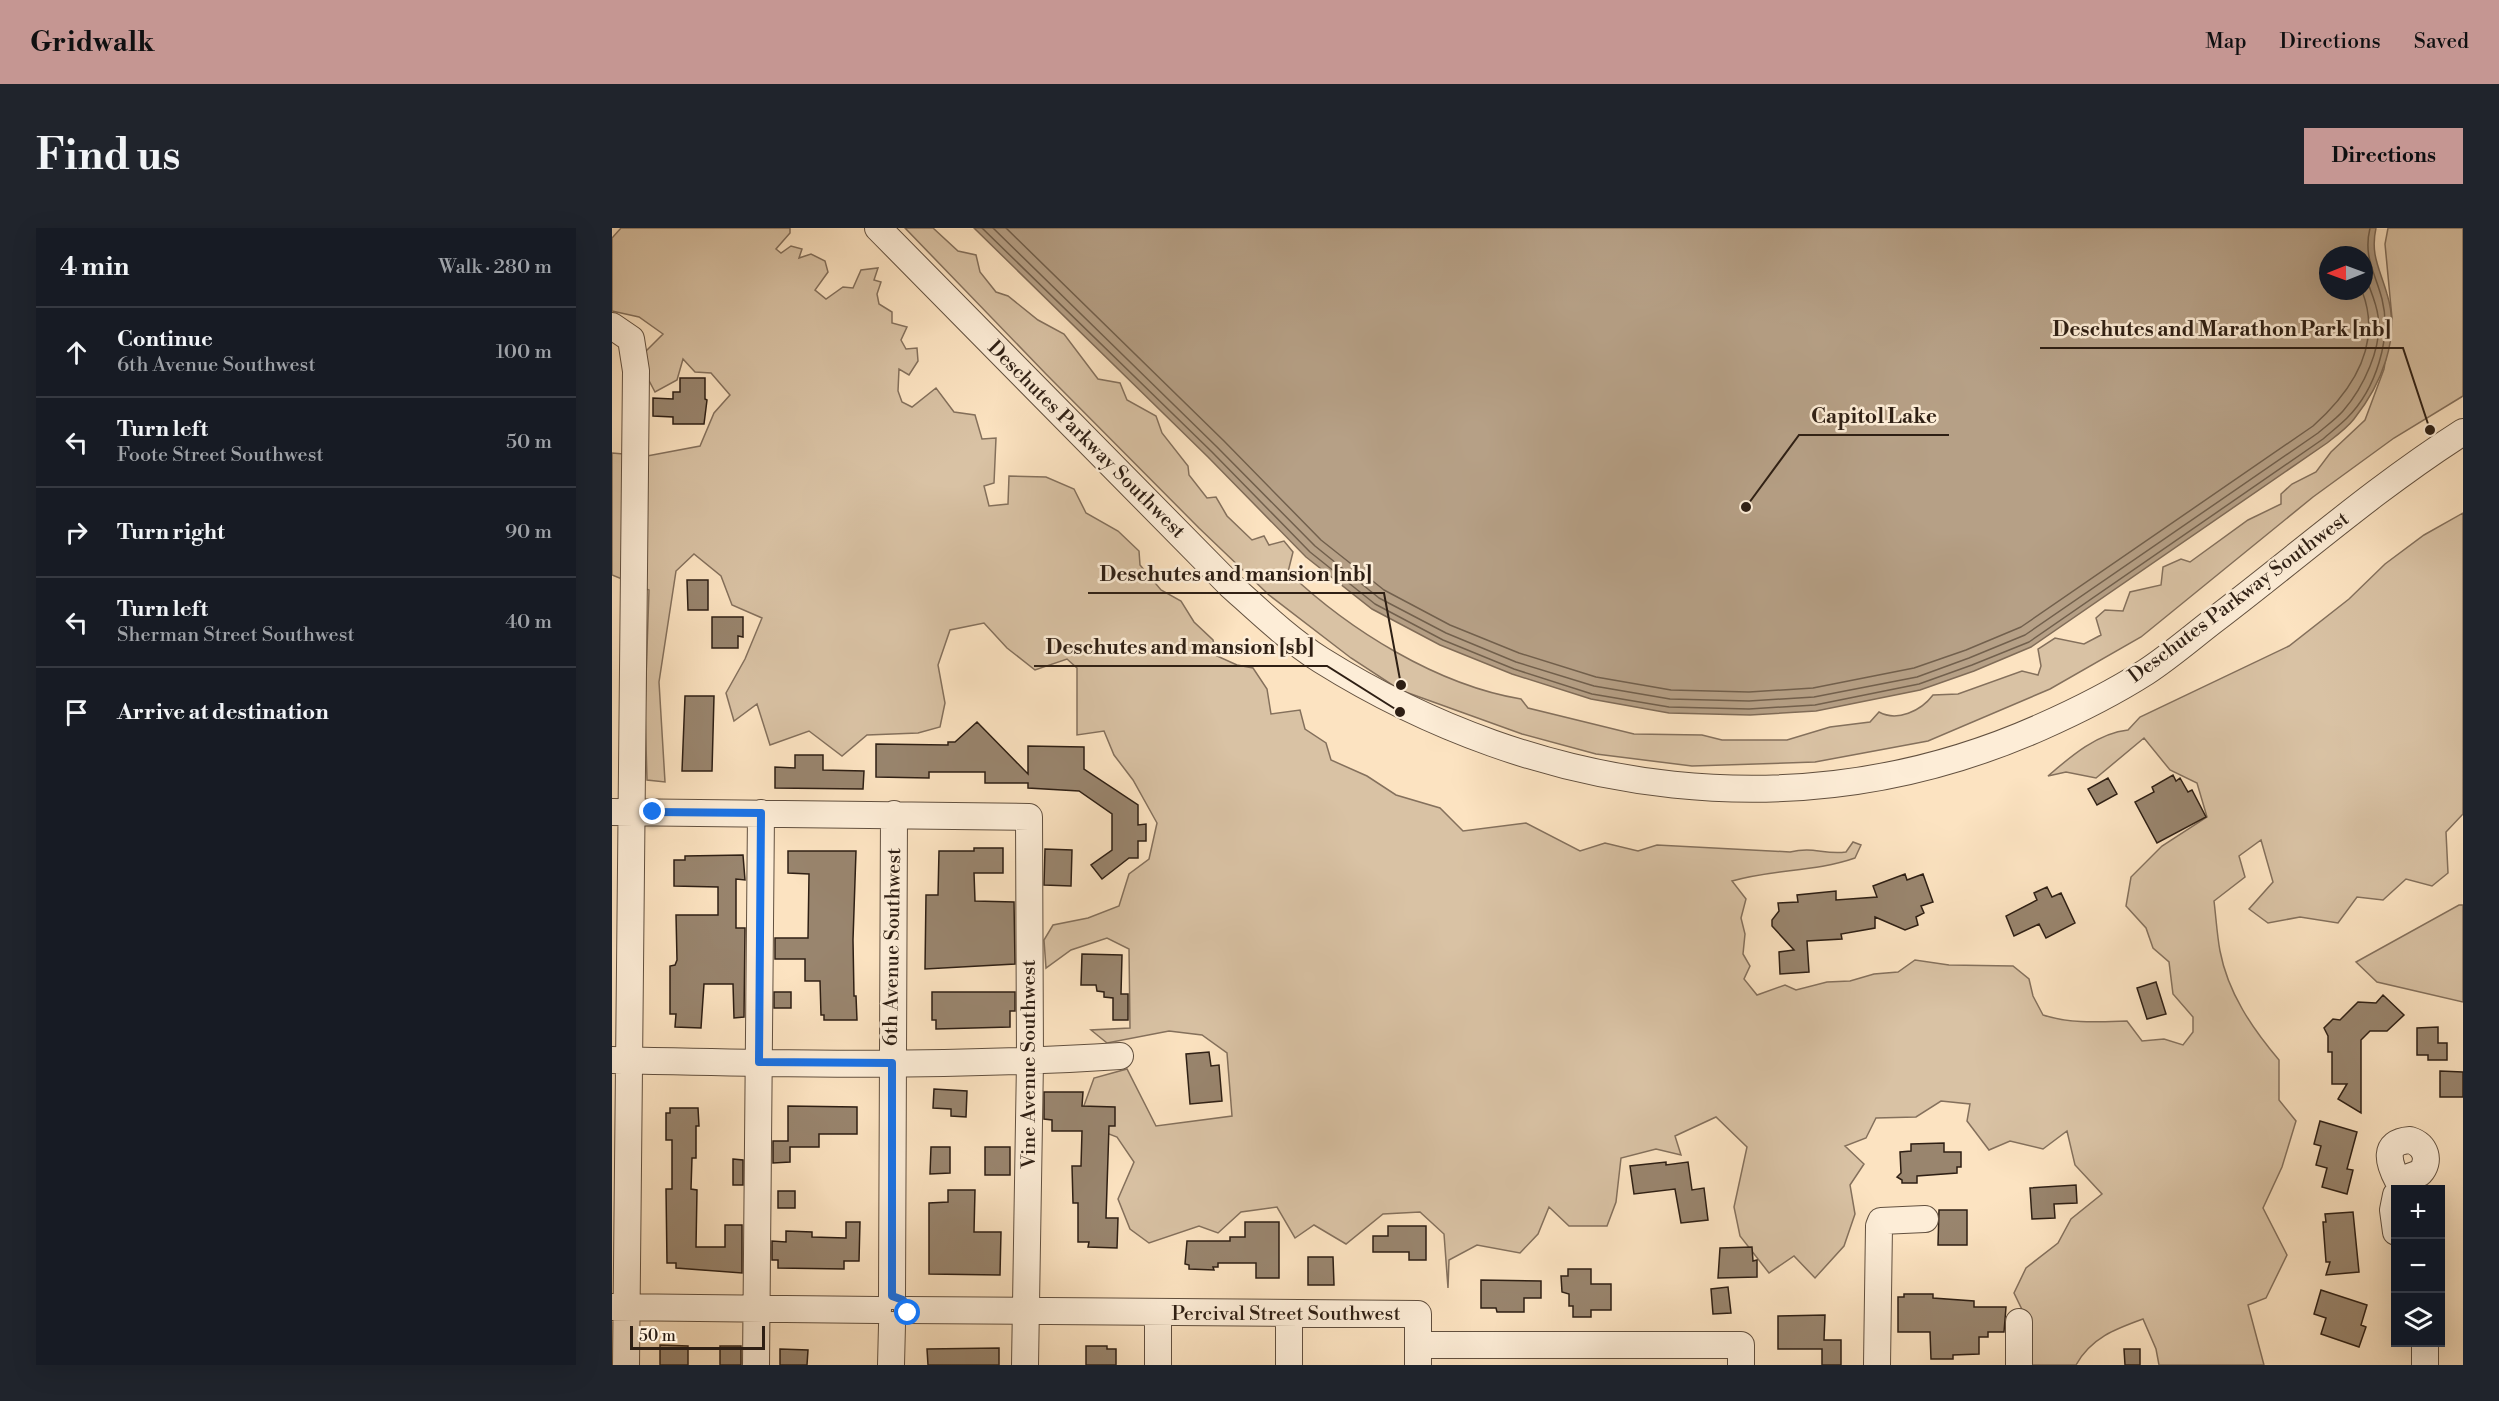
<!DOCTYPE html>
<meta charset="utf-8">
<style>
body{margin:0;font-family:"Libre Bodoni",serif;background:#20242c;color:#f1f3f6}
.controls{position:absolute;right:18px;bottom:18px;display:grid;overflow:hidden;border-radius:0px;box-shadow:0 6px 24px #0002}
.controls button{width:54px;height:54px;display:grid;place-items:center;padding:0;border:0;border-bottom:2px solid #363941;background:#171b24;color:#f1f3f6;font:30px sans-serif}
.compass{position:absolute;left:1707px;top:18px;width:54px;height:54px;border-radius:50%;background:#171b24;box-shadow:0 6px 24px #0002;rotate:269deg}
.scale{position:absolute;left:18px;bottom:15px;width:135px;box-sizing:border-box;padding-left:6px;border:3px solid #2e1f14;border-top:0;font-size:16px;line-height:21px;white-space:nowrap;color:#2e1f14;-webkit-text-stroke:4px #fdedd7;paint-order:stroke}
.stop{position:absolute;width:18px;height:18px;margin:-14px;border:4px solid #1a73e8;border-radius:50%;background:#fff}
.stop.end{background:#1a73e8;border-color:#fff;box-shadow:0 2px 6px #0008}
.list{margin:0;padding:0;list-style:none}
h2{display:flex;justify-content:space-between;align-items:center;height:78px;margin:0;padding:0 24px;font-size:26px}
h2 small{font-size:20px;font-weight:400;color:#9ea1a6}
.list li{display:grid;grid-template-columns:39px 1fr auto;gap:18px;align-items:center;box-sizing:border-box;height:90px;padding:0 24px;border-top:2px solid #363941}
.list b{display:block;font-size:22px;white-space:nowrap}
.list p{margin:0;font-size:20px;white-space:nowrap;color:#9ea1a6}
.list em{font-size:20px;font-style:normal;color:#9ea1a6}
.icon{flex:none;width:33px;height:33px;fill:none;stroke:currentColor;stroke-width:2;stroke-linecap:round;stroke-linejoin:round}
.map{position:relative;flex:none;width:1851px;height:1137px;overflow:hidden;border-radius:0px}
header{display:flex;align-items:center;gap:36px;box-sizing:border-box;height:84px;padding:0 30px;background:#c59692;color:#111}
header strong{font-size:28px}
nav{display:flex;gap:33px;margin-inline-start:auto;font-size:21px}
.intro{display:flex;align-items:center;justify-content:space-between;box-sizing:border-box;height:144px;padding:0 36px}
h1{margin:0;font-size:42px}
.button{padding:15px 27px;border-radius:0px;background:#c59692;color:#111;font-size:21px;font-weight:700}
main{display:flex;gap:36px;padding:0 36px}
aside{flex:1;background:#171b24;border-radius:0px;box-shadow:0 6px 24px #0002}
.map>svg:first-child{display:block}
</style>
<header>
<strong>Gridwalk</strong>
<nav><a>Map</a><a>Directions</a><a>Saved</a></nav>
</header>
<div class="intro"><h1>Find us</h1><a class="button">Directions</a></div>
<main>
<aside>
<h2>4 min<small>Walk · 280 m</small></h2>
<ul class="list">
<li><svg class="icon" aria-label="ahead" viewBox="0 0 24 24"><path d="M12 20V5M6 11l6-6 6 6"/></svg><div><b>Continue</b><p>6th Avenue Southwest</p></div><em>100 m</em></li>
<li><svg class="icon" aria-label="left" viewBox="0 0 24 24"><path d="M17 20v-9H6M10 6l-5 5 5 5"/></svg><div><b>Turn left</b><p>Foote Street Southwest</p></div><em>50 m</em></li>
<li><svg class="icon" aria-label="right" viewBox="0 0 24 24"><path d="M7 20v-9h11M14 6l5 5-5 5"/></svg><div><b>Turn right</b></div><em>90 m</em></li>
<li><svg class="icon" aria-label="left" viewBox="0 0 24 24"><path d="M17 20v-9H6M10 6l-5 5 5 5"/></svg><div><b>Turn left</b><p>Sherman Street Southwest</p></div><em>40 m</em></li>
<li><svg class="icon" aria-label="arrive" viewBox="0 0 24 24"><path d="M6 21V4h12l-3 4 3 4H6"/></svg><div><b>Arrive at destination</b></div></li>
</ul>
</aside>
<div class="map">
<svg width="1851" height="1137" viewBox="0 0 1851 1137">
<rect width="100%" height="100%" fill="#fce3c1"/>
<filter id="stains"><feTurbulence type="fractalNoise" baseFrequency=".00333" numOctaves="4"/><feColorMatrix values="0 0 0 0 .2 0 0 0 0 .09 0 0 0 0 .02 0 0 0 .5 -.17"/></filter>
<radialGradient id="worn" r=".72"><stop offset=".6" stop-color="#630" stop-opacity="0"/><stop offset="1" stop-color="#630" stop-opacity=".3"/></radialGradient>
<path fill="#d9c2a4" stroke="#84705c" stroke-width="1.5" d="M9 0H178V5L164 21 169 25 179 18 190 21 187 30 199 26 213 33 216 44 203 62 214 71 231 59 241 60 249 42 266 40 262 52 269 54 265 66 267 76 280 84V95L295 99 289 112 294 121 305 120 306 133 297 147 287 141 286 163 290 174 300 179 324 160 342 184 363 187 370 211 384 210 382 255 372 258 377 278 396 276 397 248 434 249 462 261 474 285 506 303 527 323 528 337 549 362 569 373 582 394 601 412 605 428 625 437 641 440 655 461 659 486 688 482 693 501 714 515 719 532 755 548 784 567 828 580 851 603 914 595 968 623 993 615 1026 623 1045 617 1178 624C1202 618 1211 627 1234 624L1241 614 1249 617 1243 630C1203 644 1160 641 1120 653L1134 671 1129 690 1133 706 1131 726 1138 738 1132 751 1145 767 1173 757 1184 762 1215 754 1238 753 1262 746 1286 744 1303 732 1337 737 1401 738 1417 751 1421 768 1431 787C1459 796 1486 794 1515 793L1530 813 1552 811 1571 817 1581 804V789L1561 766 1557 734 1541 720 1534 700 1514 678 1519 649 1550 618 1595 589 1585 555 1558 542 1532 510 1484 550 1454 544 1436 548C1459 528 1486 505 1516 502L1528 489 1677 418 1737 371 1773 336 1812 307 1851 285V586L1834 604 1836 645 1820 658 1794 651 1771 672 1745 669 1726 695 1688 689 1656 695 1637 681 1661 654 1649 612 1627 628 1633 649 1602 673C1604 689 1605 707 1608 723 1616 765 1640 800 1667 832V872L1684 893 1670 939 1651 980 1675 1027 1654 1070 1636 1077 1652 1137H1547L1544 1121 1531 1091C1503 1101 1479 1110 1464 1137H1416L1417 1096 1402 1065 1414 1040 1446 1015 1459 991 1490 966 1463 937 1455 903 1431 921 1398 913 1377 922 1355 893 1358 876 1329 873 1304 889 1264 890 1254 910 1233 918 1252 936 1238 957 1243 986 1232 1018 1203 1050 1182 1028 1157 1045 1128 1008 1122 979 1135 919 1104 889 1063 908 1069 927 1044 921 1009 930 1004 974 995 998H957L937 979 926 1006 908 1025 865 1017 837 1032 836 1060 832 1006 808 984 771 986 734 1016 702 997 683 1010 665 979 629 984 606 1005 587 998 537 1015 518 1001 506 971 522 934 505 909 466 894 482 850 515 841 544 898 620 888 615 825 590 807 557 803 495 815 479 802 518 800 517 721 495 710 459 722 434 740 432 712 441 697 476 690 507 678 517 646 537 631 545 595 521 552 502 527 492 503 465 507V440L455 431 423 442 395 420 372 395 338 402 326 437 333 475 328 499 306 505 255 507 230 528 197 503 158 517 145 476 122 493 114 465 133 431 150 390 120 377 109 348 82 326 64 343 47 454 53 554 35 552 33 481 37 362 0 347V225L35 228 88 218 102 185 118 167 99 145 83 144 71 131 65 152 43 164 32 143V125L51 106 27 89 0 83V10Z
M293 0H321L346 23 364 27 368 44 384 64 396 68 426 92 452 106 486 151 508 155 515 172 544 188 550 205 576 238 577 247 595 270 604 269 615 288 640 312 652 308 657 317 672 313 681 324 676 344C737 402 825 457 909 471L916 480 1022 506 1090 507 1110 512H1175L1218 499 1258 494 1267 484C1285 494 1309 483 1321 467L1346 466 1410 443 1426 447 1429 438 1426 421 1443 410 1472 416 1489 407 1484 390 1493 382 1511 383 1518 364 1549 357 1551 339 1569 331 1578 334 1636 292 1669 276V266L1680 256 1704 244 1719 224 1753 192 1772 141 1780 90 1773 16 1776 0H1851V168L1782 210 1701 269 1529 409 1438 461 1316 513 1203 534 1080 538 984 526 910 506 788 462 739 430 657 367 587 300 434 146Z
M1847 677H1851V774L1765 754 1744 734Z"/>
<path fill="#b6a086" stroke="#806c58" stroke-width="1.5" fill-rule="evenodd" d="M362 0H1764C1758 27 1768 41 1775 66 1789 110 1769 157 1742 191 1735 200 1724 208 1715 215L1419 419 1362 443 1308 462 1204 483 1138 487 1057 485 979 471 900 446 828 417 760 381 694 329 596 229ZM1716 27H1752V63H1716Z"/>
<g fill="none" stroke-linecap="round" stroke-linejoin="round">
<path stroke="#72604d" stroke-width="1.5" d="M370 0 600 224 698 324 763 376 831 412 902 441 980 466 1057 479 1137 481 1203 477 1307 456 1360 437 1417 414 1711 211C1719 204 1728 197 1735 190 1764 161 1780 110 1770 71 1763 44 1751 29 1758 0
M381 0 605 219 703 318 767 370 834 405 904 434 982 458 1058 471 1137 473 1202 469 1305 449 1357 430 1413 407 1706 205C1714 198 1724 191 1731 183 1751 160 1771 119 1766 88 1764 72 1756 58 1752 43
M394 0 612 213 709 312 772 362 838 397 907 425 984 449 1059 462 1137 464 1201 460 1302 440 1354 422 1409 399 1701 198C1740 163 1771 117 1750 63"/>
</g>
<path fill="#99856e" stroke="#2e1f14" stroke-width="1.5" d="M68 150H93V171L95 172 92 196H61V189L41 188V170L61 171V164H68Z
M75 352H96V382H76Z
M100 389H131V409L126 408V420H100Z
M73 468H102L100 543H70Z
M365 494 416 546V518L472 519V541L526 577V597L534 596V613H526V630H517L490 651 479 637 500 622V586L467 563 416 560V555H373V544H317V550L264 549V516L336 517V514H343Z
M183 527H211V542L252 543 251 561 163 560V539L183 540Z
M1561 547 1564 553 1568 550 1576 564 1580 562 1594 589 1545 615 1523 574 1542 564 1540 559Z
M1496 550 1505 566 1485 577 1476 561Z
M362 620H391V645H362L363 673 402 674 403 736 313 741 314 667H326L327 623H362Z
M433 621 460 622 459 658 432 657Z
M176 623H244L241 712 242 768H244L245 792H212V787H209L208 753H193V731H163V710H196L197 646 176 645Z
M131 627 133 652 124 651V700H133L132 789 122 790 121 756H92L89 800 63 799 64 786H58V738L63 737 65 732 64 687H106V659L62 658V632H73V628Z
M1293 646 1295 652 1311 646 1321 674 1309 678 1312 685 1304 689 1306 697 1293 702 1263 689V700L1229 706 1230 711 1195 713 1197 744 1168 746 1167 724 1182 722 1160 698V692L1167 683 1166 675 1186 674 1185 667 1224 663V672L1265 669 1261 658Z
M1435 659 1440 669 1449 665 1463 695 1434 710 1427 696 1402 708 1394 688 1425 672 1422 665Z
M470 726 510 727 509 766H516V792H501V770L492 769V764L485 763 484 757H469Z
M1544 754 1554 786 1535 791 1525 760Z
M162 764H179V780H162Z
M320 764H403V783H398V799L324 801V792H320Z
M1771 767 1792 787 1775 803H1758L1749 812V885L1726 871 1735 856H1720V824H1716V808L1712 800 1721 791 1728 792 1746 774 1764 775Z
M1826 799V815H1835V832H1816V827H1805V800Z
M597 824 599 838 607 837 610 873 578 876 574 826Z
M1828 843 1851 844V869H1828Z
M322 861 355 863 354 889 339 888V881L321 880Z
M432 864H471L470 878 503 879V898H497L494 990H506L505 1020 476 1019 477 1014H466V975H461L460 938H469L470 903H440V892L432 891Z
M176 878 245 879V906H207V919H178V934L161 935V913H176Z
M58 880H86L87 898H84V930H80L79 961 85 962 84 1019H113V997H130V1045L64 1040V1035H55L54 961H60V912H54V885H58Z
M1708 893 1745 904 1735 941 1741 942 1735 966 1710 959 1715 940 1704 937 1709 918 1702 916Z
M1332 915V924H1349V939H1345V945L1305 948V955H1290V952L1285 949 1289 945 1288 924 1299 923V916Z
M319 919H338V945L318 946Z
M373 919H398V947H373Z
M121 931 131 932V957H121Z
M1054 934V937L1076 934 1080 962 1092 960 1096 992 1069 995 1063 961 1022 966 1018 938Z
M1464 957 1465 975 1442 976 1443 990 1420 991 1418 960Z
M336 962H363L362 1004H389L388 1047 317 1046V975L336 974Z
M166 963H183V980H166Z
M1327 982H1355V1017H1326Z
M1741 984 1747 1044 1714 1047 1718 1034H1714L1711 994H1714L1713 986Z
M234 994H248L247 1033H232V1041L166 1040V1032H160V1013L174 1014V1003L200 1004V1009L234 1010Z
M633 994H667V1050H644V1035H606V1039H601L602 1042 577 1041V1037L573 1036 575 1013H618V1009H633Z
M776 998H814V1032H797V1024H761V1008H776Z
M1140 1019 1141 1033 1145 1032V1049L1106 1050 1108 1020Z
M696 1029H721L722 1057H696Z
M956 1041H979V1056H999V1082H979V1089H961V1078H957V1066L950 1064 949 1048H956Z
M869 1052 929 1053V1070H912V1084H885L884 1080H869Z
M1116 1059 1119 1085 1101 1086 1099 1061Z
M1709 1062 1755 1077 1749 1097 1754 1099 1747 1119 1709 1106 1714 1090 1702 1086Z
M1292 1066H1321V1070L1362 1073V1079H1394L1392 1104H1376V1109H1367V1126L1341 1127V1131H1319L1318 1104H1286V1069H1292Z
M1213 1087 1212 1112H1229V1137H1210V1121H1166V1088Z
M48 1117 76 1118V1137H48Z
M108 1118H129V1137H108Z
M474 1118H495V1121H504V1137H474Z
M387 1120V1137H316L315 1121Z
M168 1121 196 1122 195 1137H168Z
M1512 1121H1528V1137H1513Z"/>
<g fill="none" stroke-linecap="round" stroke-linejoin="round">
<g stroke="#62503f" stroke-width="28">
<path id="minor" d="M266 0 618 357C647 383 676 411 709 432 928 569 1190 605 1429 499 1465 483 1501 465 1534 444 1557 429 1579 410 1601 393 1684 330 1763 260 1851 204
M0 98 19 111 24 143 14 1137
M0 584 417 589 418 833 413 1137
M0 832C169 836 339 839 508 828
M1798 912C1814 917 1819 933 1808 945L1786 953C1777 936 1769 914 1798 912Z
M1784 967 1781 982 1784 1004
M280 1068 282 586
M0 1079 266 1082
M295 1082 806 1086V1137
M1813 1114V1137
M806 1117H1129V1137
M144 1137 149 585
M279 1137 280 1097
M546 1137V1085
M677 1137V1085
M1265 1137 1267 998 1269 993 1313 991
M1407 1137V1094"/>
</g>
<use href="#minor" stroke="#fdedd7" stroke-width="26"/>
</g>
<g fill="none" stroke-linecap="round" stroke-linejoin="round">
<path stroke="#1a73e8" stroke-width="8" d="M41 584 149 585 147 834 280 835V1068L291 1072 296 1085"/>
</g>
<g text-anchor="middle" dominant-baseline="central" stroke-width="5" stroke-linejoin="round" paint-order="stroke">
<g font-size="20" fill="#2e1f14" stroke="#fdedd7">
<text transform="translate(474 212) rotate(45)">Deschutes Parkway Southwest</text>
<text transform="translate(1627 370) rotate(-37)">Deschutes Parkway Southwest</text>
<text transform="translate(281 719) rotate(-89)">6th Avenue Southwest</text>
<text transform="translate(417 836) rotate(-90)">Vine Avenue Southwest</text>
<text x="674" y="1086">Percival Street Southwest</text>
</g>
</g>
<path fill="none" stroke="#2e1f14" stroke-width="2" d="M1818 202L1791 120H1428M1134 279L1187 207H1337M789 457L772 365H476M788 484L715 438H422"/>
<g fill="#2e1f14" stroke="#fdedd7" stroke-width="2">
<circle cx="1818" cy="202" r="6"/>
<circle cx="1134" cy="279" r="6"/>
<circle cx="789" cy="457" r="6"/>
<circle cx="788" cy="484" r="6"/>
</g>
<g font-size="21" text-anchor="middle" font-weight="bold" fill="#2e1f14" stroke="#fdedd7" stroke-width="5" stroke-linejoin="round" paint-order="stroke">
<text x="1610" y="108">Deschutes and Marathon Park [nb]</text>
<text x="1262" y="195">Capitol Lake</text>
<text x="624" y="353">Deschutes and mansion [nb]</text>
<text x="568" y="426">Deschutes and mansion [sb]</text>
</g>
<rect width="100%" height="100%" filter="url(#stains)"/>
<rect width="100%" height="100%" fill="url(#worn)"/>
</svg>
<div class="controls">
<button>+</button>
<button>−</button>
<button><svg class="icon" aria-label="layers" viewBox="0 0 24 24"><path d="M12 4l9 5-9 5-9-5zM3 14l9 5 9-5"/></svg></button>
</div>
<svg class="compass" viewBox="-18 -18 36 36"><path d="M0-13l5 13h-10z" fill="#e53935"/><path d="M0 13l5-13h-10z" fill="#9ea1a6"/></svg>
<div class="scale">50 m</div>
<div class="stop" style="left:296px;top:1085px"></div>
<div class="stop end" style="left:41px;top:584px"></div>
</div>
</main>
